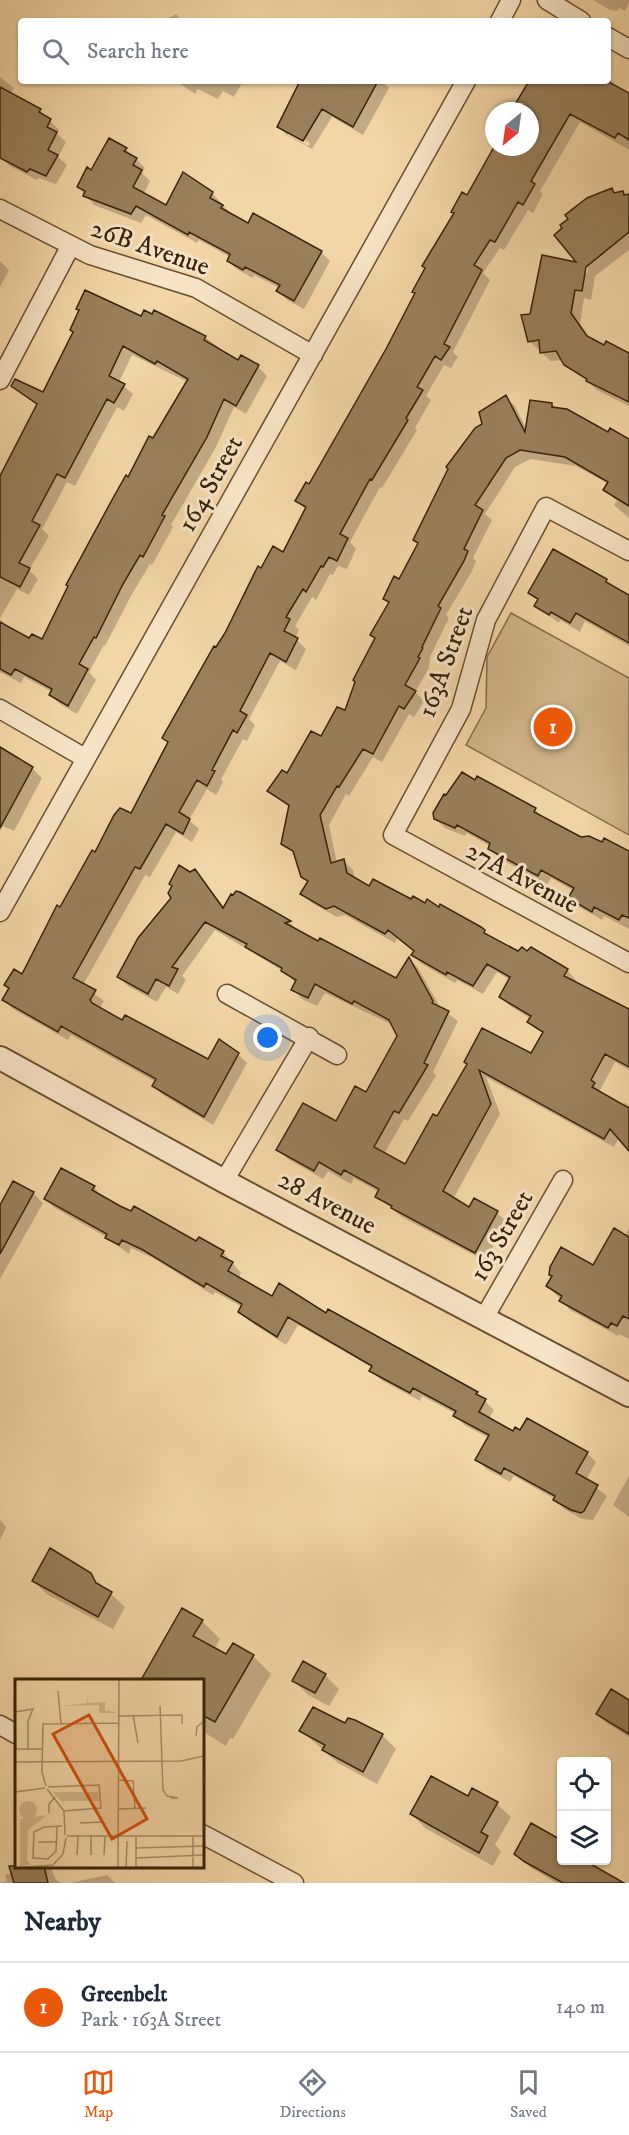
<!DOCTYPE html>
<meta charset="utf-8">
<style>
body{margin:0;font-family:"IM FELL DW Pica",serif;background:#f2f2f3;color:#1f2937}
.controls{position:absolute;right:18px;bottom:18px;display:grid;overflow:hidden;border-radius:6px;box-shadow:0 2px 4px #0004}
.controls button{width:54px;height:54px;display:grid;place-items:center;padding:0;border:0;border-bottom:2px solid #e0e1e3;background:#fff;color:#1f2937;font:30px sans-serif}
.compass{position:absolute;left:485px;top:102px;width:54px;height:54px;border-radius:50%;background:#fff;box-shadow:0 2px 4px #0004;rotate:209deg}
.you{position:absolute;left:268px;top:1038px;width:21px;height:21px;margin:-15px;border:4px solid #fff;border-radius:50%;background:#1a73e8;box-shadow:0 0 0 9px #1a73e833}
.badge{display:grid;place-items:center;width:39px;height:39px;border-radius:50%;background:#ea580c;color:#fff;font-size:20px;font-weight:700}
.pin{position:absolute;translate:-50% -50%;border:3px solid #fff;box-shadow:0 2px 6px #0006}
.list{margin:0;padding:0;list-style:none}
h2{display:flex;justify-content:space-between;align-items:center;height:78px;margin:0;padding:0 24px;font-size:26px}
h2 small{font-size:20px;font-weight:400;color:#747a83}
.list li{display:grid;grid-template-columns:39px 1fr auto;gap:18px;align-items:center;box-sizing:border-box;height:90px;padding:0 24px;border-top:2px solid #e0e1e3}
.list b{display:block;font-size:22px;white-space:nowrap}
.list p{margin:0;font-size:20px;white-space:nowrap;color:#747a83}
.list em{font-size:20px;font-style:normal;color:#747a83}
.icon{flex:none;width:33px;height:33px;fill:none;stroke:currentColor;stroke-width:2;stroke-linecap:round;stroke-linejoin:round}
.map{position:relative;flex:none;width:629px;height:1883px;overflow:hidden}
.search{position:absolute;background:#fff;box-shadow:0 2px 4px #0004;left:18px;right:18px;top:18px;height:66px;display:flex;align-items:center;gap:15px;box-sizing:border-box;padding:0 21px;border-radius:6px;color:#747a83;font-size:22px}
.sheet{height:168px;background:#fff}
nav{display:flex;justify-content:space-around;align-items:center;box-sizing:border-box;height:84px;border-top:2px solid #e0e1e3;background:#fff;font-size:16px;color:#747a83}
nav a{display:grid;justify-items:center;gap:3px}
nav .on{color:#ea580c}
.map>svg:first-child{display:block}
</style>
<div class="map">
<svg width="629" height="1883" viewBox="0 0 629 1883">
<rect width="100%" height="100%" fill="#f3d6a7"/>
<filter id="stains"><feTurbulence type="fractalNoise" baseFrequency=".00333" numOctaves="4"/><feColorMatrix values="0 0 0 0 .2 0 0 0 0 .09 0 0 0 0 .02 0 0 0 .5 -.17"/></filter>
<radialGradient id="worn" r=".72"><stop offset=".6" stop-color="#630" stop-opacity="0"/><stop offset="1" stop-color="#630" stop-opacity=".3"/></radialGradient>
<path fill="#d3b78c" stroke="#866c4a" stroke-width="1.5" d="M511 613 629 678V835L466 745 486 708 487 657Z"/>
<path fill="#0003" fill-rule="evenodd" d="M593 0H629V2L625 11 619 8 618 11 610 10Z
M176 14 183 21H164Z
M0 77 14 88 10 94 40 111 59 130 57 134 66 142 58 157 67 165 56 184 39 178 37 180 10 166 1 157Z
M176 81H243L234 97 223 91 218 99 198 89 195 94Z
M307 81H382L389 88 363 135 332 117 312 149 288 136 279 127ZM288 131 310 143 308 146 288 135Z
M530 81H591L629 95V150L580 122 540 191 543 194 533 213 528 210 504 250 500 248 483 273 490 280 453 352 458 357 451 368 444 365 426 396 431 400 415 428 417 430 382 488 380 487 350 542 356 549 347 569 338 566 333 575 330 574 316 600 312 597 295 626 299 630 295 638 306 649 296 670 280 661 249 719 255 725 247 741 243 739 221 779 223 782 216 795 207 789 189 820 199 829 192 842 176 832 150 877 145 875 83 985 104 1001 99 1009 122 1022 208 1061 238 1054 247 1063 213 1125 163 1095 153 1086 156 1082 71 1035 68 1040 13 1009 4 1000 10 989 6 985 22 976 96 854 132 815 169 743 164 738 262 570 283 554 306 510 297 501 310 486 388 350 495 147H530V111H513Z
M126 149 145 168 142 173 150 181 143 195 166 207 212 193 232 215 248 225 321 252 330 261 304 309 287 300 278 291 280 288 254 275 253 278 238 270 228 261 230 257 199 240 197 243 146 215 141 223 94 205 78 186 92 172Z
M612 190 616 194 622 192 629 195V250L595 276 591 300 584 298 580 324 591 340 629 355V406L597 390 563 360 551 361 529 341 531 316 580 264ZM589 260 587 274 584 271Z
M0 261 9 270 0 287Z
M155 312 205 337 238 362 258 367 267 376 246 414 234 407 216 447 171 525 173 527 152 565 150 564 132 594 105 646 104 645 89 672 96 680 77 714 60 704 50 695 52 692 24 677 21 683 0 672V619L12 630 30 640 43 641 129 479 188 382 132 355 119 382 133 394 124 411 117 407 75 486 67 482 42 529 49 536 29 570 38 579 29 595 17 589 0 618V483L38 406 13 386 44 394 141 318 153 316Z
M505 397 515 406 527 430 552 404 556 409 629 442V518L614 505 617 501 605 490 609 484 576 466 530 459 515 467 485 514 492 520 473 558 476 561 472 571 446 615 449 618 430 657 429 668 415 692 424 701 414 717 409 714 382 762 373 757 349 796 346 794 329 825 337 863 343 861 353 870 355 879 370 888 484 931 493 939 519 953 567 970 576 980 574 983 629 1011V1070L615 1062 600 1090 602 1094 622 1106 624 1103 629 1105V1148L619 1137 614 1147 486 1077 500 1114 453 1199 470 1209 475 1200 497 1213 507 1222 485 1261 402 1217 377 1196 379 1192 354 1178 351 1184 328 1171 323 1179 288 1159 278 1150 337 1123 367 1094 398 1036 393 1025 325 993 317 1006 302 999 293 989 296 983 283 971 215 930 182 976 186 980 178 994 166 987 157 1002 128 986 119 977 195 871 225 908 240 893 290 922 297 931 397 980 410 960 418 968 441 1009 458 1021 433 1072 436 1076 408 1121 404 1119 384 1154 406 1166 469 1064 532 1055 544 1034 529 1022 531 1019 510 1006 501 997 510 980 497 972 483 994 457 980 455 983 422 964 413 955 415 952 397 938 395 943 345 915 337 917 312 903 302 894 309 882 302 876 296 855 283 843 290 808 269 791 288 775 346 712 389 604 384 599 400 581 484 425 493 407 492 404Z
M606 580 614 588 629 595V646L585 621 580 632 560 620 559 623 536 606 539 601 530 593Z
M0 749 28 764 42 778 14 831 3 826 0 831Z
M462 774 535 809 544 819 581 839 629 853V929L604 916 602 920 579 907 570 898 574 891 551 878 547 884 499 858 489 848 490 846 467 833 465 836 445 828 435 819V813Z
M14 1183 33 1193 43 1203 0 1279V1208Z
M94 1187 103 1198 197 1243 199 1239 223 1252 241 1273 238 1279 272 1298 326 1315 477 1393 494 1410 489 1419 514 1433 587 1453 596 1462 586 1480 607 1496 593 1520 582 1519 564 1509 555 1499 514 1476 510 1482 486 1469 477 1459 489 1438 464 1425 456 1414 422 1396 420 1401 381 1380 371 1371 373 1368 298 1325 286 1345 249 1321 240 1311 242 1307 215 1292 213 1295 153 1258 131 1248 129 1254 106 1237 55 1208 46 1199Z
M629 1228V1339L619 1334 618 1336 570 1310 548 1286 593 1267 625 1236Z
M629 1476V1517L613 1505Z
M0 1520 6 1527 0 1540Z
M90 1574 101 1589 96 1580 125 1607 113 1629 48 1595 34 1581Z
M202 1621 220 1639 214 1649 227 1656H253L271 1674 233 1739 230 1738 226 1746 202 1731V1680H147L144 1678Z
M325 1675 339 1689 329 1706 308 1695 294 1681Z
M629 1702V1737L607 1723 598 1714Z
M346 1725 382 1735 396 1749 377 1784 338 1763 300 1730Z
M468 1798 497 1804 511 1817 495 1845 501 1851 493 1866 425 1828 412 1814Z
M562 1840V1860H593L590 1866 615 1883H556L530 1867 516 1853Z
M14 1859H16V1866H50L56 1880 62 1883H0L7 1881 5 1875 12 1873 16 1867Z
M107 1875 115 1883H70Z"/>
<path fill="#99805b" stroke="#382209" stroke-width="1.5" d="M300 81H378L353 127 322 109 303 141 277 127Z
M529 81H607L629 93V140L618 133 615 138 570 114 531 181 535 184 523 205 518 202 495 242 490 240 474 265 482 270 444 344 450 347 441 360 435 356 417 387 423 390 406 418 408 420 372 480 370 479 340 534 348 538 337 561 329 557 323 567 321 566 306 592 303 589 286 617 290 619 284 631 298 638 286 662 270 653 240 711 247 715 237 733 233 730 212 770 215 771 207 786 197 780 179 812 190 819 183 834 166 824 140 869 135 867 73 978 96 990 90 1000 92 1003 122 1020 125 1015 208 1059 219 1039 239 1053 204 1117 152 1086 156 1079 61 1026 58 1032 2 1000 9 988 4 985 14 969 22 974 57 905 60 907 92 850 95 852 114 815 120 808 131 813 168 742 162 738 214 646 216 647 225 633 258 566 261 568 273 546 283 552 306 507 295 501 306 482 309 484 386 349 415 293 412 292 425 268 422 266 454 213 451 212 462 192 467 195 494 147H530V111H511Z
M0 87 41 109 39 112 51 119 47 127 57 132 48 150 58 155 46 176 30 169 27 172 0 158Z
M109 138 127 148 124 151 137 158 133 165 142 170 133 187 166 205 183 172 213 192 210 198 223 205 221 208 248 223 253 213 322 251 294 301 276 291 280 285 245 267 243 270 227 261 230 254 189 232 188 235 136 206 131 214 83 196 85 191 77 187 87 167 91 170Z
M612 188 614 193 623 191 624 195 629 194V232L586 267 582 291 575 290 571 313 587 336 604 345 606 341 629 353V402L586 381 587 379 564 365 556 351 540 353 539 340 528 342 521 315 530 314 542 255 576 262 554 235 562 228 560 225 568 219 565 215 587 198Z
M85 290 141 316 144 310 152 314 154 310 206 336 204 340 238 360 241 355 259 365 236 406 224 399 207 437 162 515 165 516 143 557 140 555 123 584 96 638 94 637 79 664 88 669 68 706 49 695 52 689 32 678 15 669 11 675 0 669V622L29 638 32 634 42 639 68 586 66 585 113 498 126 475 128 477 149 436 153 438 188 379 157 361 155 364 123 346 109 376 125 384 114 403 107 399 65 478 57 474 32 521 40 525 19 563 30 568 20 587 0 577V476L37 404 11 386 15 379 43 392 73 332 70 330 79 310 76 309Z
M506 395 525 432 530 400 552 403V407L567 409 608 432 610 428 629 439V506L603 490 608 482 565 457 520 450 506 458 475 505 483 510 464 549 468 551 464 561 438 606 441 608 422 647 423 648 418 657 420 658 405 685 416 691 404 709 399 706 373 754 363 749 339 787 337 786 320 815 331 863 344 859 347 873 369 886 373 879 411 899 413 896 425 903 427 899 439 907 440 904 481 927 485 930 484 933 518 951 522 947 527 951 531 947 568 969 564 976 629 1009V1067L605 1054 591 1080 595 1083 592 1087 629 1108V1151L610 1129 604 1139 479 1070 491 1104 443 1191 469 1207 474 1198 498 1211 475 1253 391 1208 392 1206 375 1197 379 1189 344 1170 341 1175 319 1162 314 1171 276 1150 303 1103 336 1121 355 1086 366 1092 397 1036 389 1020 354 1001 352 1004 315 984 308 998 291 990 296 980 281 971 282 968 245 947 247 944 205 922 172 967 178 969 169 986 156 979 148 994 117 977 138 938 171 898 168 893 172 886 169 884 179 865 190 872 195 869 223 908 231 894 233 895 236 891 240 892 291 921 285 923 318 941 320 938 396 978 409 957 433 1001 432 1003 449 1011 424 1063 428 1065 399 1113 394 1111 374 1147 405 1164 433 1114 437 1116 467 1064 464 1062 482 1028 531 1053 543 1032 527 1022 531 1016 499 997 510 977 487 964 473 986 447 972 446 975 411 955 414 951 388 930 385 934 334 906 326 909 300 894 308 881 301 877 293 851 281 844 289 805 267 791 282 770 287 773 311 731 321 736 337 707 345 710 355 682 353 680 375 638 370 635 389 602 383 599 394 576 399 579 418 543 413 540 448 469 446 467 475 428 482 424 479 412Z
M553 549 607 579 606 582 629 595V643L576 613 570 623 551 612 549 615 534 606 538 599 528 593Z
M0 747 33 767 0 828Z
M462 772 475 780 477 776 536 808 534 812 581 837 589 836 602 842 604 838 629 851V918L622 915 619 920 594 907 592 912 568 898 574 888 541 870 538 876 488 849 490 843 457 825 455 828 434 819 433 813 444 794 446 795Z
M61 1168 95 1186 92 1190 120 1206 131 1211 134 1206 196 1241 199 1237 224 1251 221 1256 233 1262 228 1271 272 1296 279 1283 326 1313 328 1309 478 1392 476 1394 486 1399 479 1412 513 1431 515 1427 520 1430 527 1418 588 1452 576 1473 598 1485 584 1511 581 1513 571 1510 553 1500 555 1496 504 1468 501 1474 475 1460 489 1435 453 1416 456 1411 413 1388 410 1393 369 1371 372 1366 288 1317 277 1337 238 1312 242 1304 206 1283 204 1287 143 1250 122 1240 119 1245 105 1238 107 1234 44 1199Z
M13 1181 34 1192 0 1254V1205Z
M614 1228 629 1237V1319L623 1316 617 1326 611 1323 608 1328 559 1301 562 1296 546 1286 552 1276 549 1275 550 1267 561 1247 593 1265Z
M50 1548 91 1573 96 1583 112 1592 98 1617 32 1581Z
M182 1608 203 1620 193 1636 226 1654 233 1643 254 1655 215 1722 202 1715V1680H141Z
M303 1661 326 1674 315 1693 292 1681Z
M611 1689 629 1700V1734L596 1714Z
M313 1707 345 1723 348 1718 355 1720 383 1734 363 1772 322 1750 325 1745 299 1731Z
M431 1776 468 1796 472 1788 498 1802 481 1832 488 1836 479 1853 410 1814Z
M531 1823 561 1840V1860H584L624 1883H563L525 1862 514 1854Z
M9 1866H44L48 1883H14Z"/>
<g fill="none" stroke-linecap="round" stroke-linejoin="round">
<g stroke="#674f30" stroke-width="21">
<path id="minor" d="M547 0 581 21
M500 21 511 0
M608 37 629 49
M0 209 90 255 196 288 313 355
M0 380 70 247
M629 551 546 507 486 620 461 709 393 835 629 963
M0 709 85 758
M0 912 466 81
M227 994 337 1055
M224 1181 309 1037
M484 1318 563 1180
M0 1725 16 1734
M202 1834 294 1883"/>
</g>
<g stroke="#674f30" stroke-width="26">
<path id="tertiary" d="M0 1058 224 1181 629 1395"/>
</g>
<use href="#minor" stroke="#f7e4c6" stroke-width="18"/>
<use href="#tertiary" stroke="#f7e4c6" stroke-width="22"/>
</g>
<g text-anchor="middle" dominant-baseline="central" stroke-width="6" stroke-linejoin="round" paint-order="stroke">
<g font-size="26" fill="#382209" stroke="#f7e4c6">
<text transform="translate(150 248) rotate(19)">26B Avenue</text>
<text transform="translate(211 484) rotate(-61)">164 Street</text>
<text transform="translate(446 662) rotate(-70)">163A Street</text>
<text transform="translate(522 878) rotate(28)">27A Avenue</text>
<text transform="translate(327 1203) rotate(28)">28 Avenue</text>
<text transform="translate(502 1236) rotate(-60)">163 Street</text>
</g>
</g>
<g transform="translate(15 1679)">
<rect width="189" height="189" fill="#f3d6a7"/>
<path d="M73 17V24L90 23V31L103 34H84V26L47 27 72 24ZM38 113H83L84 122H46ZM4 131a9 9 0 1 1 18 0a9 9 0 1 1-18 0ZM32 136 13 151 12 181 16 186 5 187V140Z" fill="#d3b78c"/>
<path fill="none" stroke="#a88e68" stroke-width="1.5" d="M43 12 46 45M145 27 148 111 152 117 163 119H156M0 33 18 30 13 42V70M118 36 123 64M104 37 167 36V45M0 45 1 70M181 57 182 48 189 42M0 70H27M0 83 166 82 189 77M103 101 118 102 120 129M31 107 27 93 28 45 104 44M33 108 84 106 86 129 49 132M32 110 49 132 50 156M0 113 30 109M103 130 131 129M34 134V125L40 118M65 144 87 143M42 148 41 172 33 180 18 179 19 153 29 148 47 147M52 157H189M23 163H42M121 169 189 167M62 176 63 157M76 176V157M89 176 90 157M121 179 189 176M121 188 160 189M0 189 38 186 48 175 51 159M103 189 104 0M111 189 112 162M121 189V158M178 189V157"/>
<path fill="#ce510c" fill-opacity="0.15" stroke="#ce510c" stroke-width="3" d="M74 36 132 140 97 160 38 55Z"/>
<rect width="189" height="189" fill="none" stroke="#382209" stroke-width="3"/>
</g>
<rect width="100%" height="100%" filter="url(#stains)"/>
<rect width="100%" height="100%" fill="url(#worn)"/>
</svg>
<div class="controls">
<button><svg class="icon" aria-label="locate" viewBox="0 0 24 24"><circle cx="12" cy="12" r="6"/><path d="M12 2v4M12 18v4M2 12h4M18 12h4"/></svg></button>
<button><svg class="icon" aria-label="layers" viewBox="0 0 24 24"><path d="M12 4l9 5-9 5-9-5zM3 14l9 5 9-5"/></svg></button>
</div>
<svg class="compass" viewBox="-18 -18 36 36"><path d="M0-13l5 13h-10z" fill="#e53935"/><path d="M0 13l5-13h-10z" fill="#747a83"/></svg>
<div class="you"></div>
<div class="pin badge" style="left:553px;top:727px">1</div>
<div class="search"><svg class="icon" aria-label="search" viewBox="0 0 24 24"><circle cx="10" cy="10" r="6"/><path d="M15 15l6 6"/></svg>Search here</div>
</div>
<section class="sheet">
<h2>Nearby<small></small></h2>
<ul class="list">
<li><span class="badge">1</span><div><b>Greenbelt</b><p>Park · 163A Street</p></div><em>140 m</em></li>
</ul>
</section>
<nav>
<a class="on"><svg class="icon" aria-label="map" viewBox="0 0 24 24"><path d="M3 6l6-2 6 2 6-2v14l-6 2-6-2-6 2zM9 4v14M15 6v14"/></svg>Map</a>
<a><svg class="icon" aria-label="directions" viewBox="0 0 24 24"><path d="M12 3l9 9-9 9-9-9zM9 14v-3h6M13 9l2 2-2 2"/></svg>Directions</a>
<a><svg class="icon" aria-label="saved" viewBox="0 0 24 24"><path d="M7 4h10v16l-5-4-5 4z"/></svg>Saved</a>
</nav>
